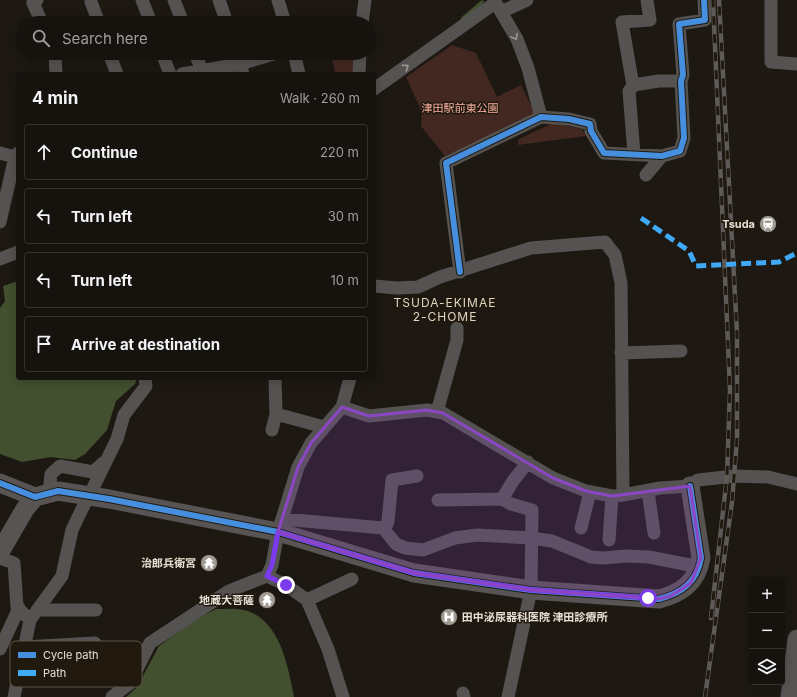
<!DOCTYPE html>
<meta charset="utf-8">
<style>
body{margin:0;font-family:Inter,"Noto Sans JP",sans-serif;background:#23201c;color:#f1f3f6}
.controls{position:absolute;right:12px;bottom:12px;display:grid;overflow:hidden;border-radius:4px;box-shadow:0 2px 10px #0003}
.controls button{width:36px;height:36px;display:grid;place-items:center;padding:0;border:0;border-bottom:1px solid #35322e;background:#16120e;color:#f1f3f6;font:20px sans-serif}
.stop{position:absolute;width:12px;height:12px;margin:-9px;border:3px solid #7c3aed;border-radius:50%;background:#fff}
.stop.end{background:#7c3aed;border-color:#fff;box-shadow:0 1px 4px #0008}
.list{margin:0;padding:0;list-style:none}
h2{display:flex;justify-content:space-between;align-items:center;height:52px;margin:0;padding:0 16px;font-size:17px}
h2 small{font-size:13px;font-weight:400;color:#9e9e9e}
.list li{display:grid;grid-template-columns:26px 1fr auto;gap:12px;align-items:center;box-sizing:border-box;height:56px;margin:0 8px 8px;padding:0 8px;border:1px solid #35322e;border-radius:4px}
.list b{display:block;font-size:15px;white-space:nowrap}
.list em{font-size:13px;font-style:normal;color:#9e9e9e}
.icon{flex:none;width:22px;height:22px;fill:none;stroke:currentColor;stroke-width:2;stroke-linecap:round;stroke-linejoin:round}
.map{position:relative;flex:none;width:797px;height:697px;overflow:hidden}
.search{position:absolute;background:#16120e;box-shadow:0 2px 10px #0003;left:16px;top:16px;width:360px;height:44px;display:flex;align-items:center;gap:10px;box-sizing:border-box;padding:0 14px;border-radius:22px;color:#9e9e9e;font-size:15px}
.panel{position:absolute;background:#16120e;box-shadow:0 2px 10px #0003;left:16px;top:72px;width:360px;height:308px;border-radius:4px}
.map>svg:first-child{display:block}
</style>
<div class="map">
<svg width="797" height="697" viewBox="0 0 797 697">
<rect width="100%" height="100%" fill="#1d1812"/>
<path fill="#432822" d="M452 45 476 53 497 97 521 85 536 116 445 156 421 126 422 112 406 77Z
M330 53H357L356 74H336Z
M553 123 582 129 586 136 518 145 519 139Z"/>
<path fill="#425030" d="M18 281V378H137L135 384 116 401 107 430 85 454 75 460 51 457 22 462 0 454V308L5 301 3 286Z
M216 609C225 609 235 608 244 610 280 619 288 666 294 697H126L137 687 159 646 193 621Z"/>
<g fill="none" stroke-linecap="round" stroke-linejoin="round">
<path stroke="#425030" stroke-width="3.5" d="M463 18 482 2"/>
<path stroke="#555351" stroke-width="13" d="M37 0 33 3 42 23
M142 0 151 23
M174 0 183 23
M219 0 227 23
M278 0 285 23
M494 0 517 39 528 68 541 117
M771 0V62L797 64
M91 2 99 23
M501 12 527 0
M362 23 365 0
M55 53 56 74
M109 53 117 74
M162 53 170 74
M195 53 202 71
M237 53 243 74
M294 53 299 74
M182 74 240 64 277 53
M359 74 360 53
M633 85 659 81H681
M374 89 495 3
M0 153 15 157
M634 154 629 91 633 86 622 22 650 20 647 0
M646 175 662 156
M0 222 15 157 18 153
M0 259 18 252
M460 272 446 163 541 117 569 119 590 124 591 131 604 153 662 156 680 151 684 138 681 81 683 75 679 24 705 20 704 0
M374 286 397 288 418 287 440 277 531 248 605 242 615 255 621 283 623 495
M621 353 681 351
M275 378 276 414
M342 407 369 416 427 410 443 413 553 478 586 491 612 496 623 495 660 488 690 486 698 480 735 476 768 477 797 484
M437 412 457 340V328
M272 430 276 414 324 427
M96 482 117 439 124 415 146 386 145 378
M648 491 654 533
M49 493 51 474 60 466 93 472 104 462
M438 500 502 499
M283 519 383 528 396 544 405 548 423 550 455 538 477 535 531 538 552 541 591 557 604 558 626 556 649 557 700 567
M581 528 590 492
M385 530 388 521 392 480 417 476
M609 540 612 496
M0 558 14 563 17 607 30 620
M267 576 286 585 307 600
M37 610H96
M24 647 95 643
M0 649 19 608
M463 693 464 697
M14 697 30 620 62 576 72 530 83 507
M112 697 130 683 150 643 229 591 267 576 272 565 278 532 298 467 311 443 342 407 350 378
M343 697 328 649 307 600 352 579
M508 697 531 590 532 510 511 504 502 499 513 481 528 462"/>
<path stroke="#585453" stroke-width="19" d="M0 483 35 497 58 491 109 499 278 532 414 573 531 590 659 599C682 593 697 582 701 558L690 486
M0 552 25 509 35 497
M790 697 797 639"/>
<g stroke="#5e5a58" stroke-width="4.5">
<path id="rail" d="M711 618 727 476 730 390 713 0
M705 697 732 502 737 439V333L719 0"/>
</g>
<use href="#rail" stroke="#21190d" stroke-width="3" stroke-dasharray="9" stroke-linecap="butt"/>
<path stroke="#555351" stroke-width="13" d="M83 507 96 482"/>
<path stroke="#3fa9f5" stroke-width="5" stroke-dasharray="10 5" stroke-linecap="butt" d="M641 218 689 251 696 266 779 262 797 253"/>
<g stroke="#21190d" stroke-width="8">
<path id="cycleway" d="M460 272 446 163 541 117 569 119 590 124 591 131 604 153 662 156 680 151 684 138 681 81 683 75 679 24 705 20 704 0
M0 483 35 497 58 491 109 499 278 532 414 573 531 590 659 599C682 593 697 582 701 558L690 486"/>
</g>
<use href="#cycleway" stroke="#468fdf" stroke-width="6"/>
</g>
<defs><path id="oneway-chevron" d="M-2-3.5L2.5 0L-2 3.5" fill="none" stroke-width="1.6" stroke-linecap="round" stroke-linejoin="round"/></defs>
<g stroke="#9d9a94">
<use href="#oneway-chevron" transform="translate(515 37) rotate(62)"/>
<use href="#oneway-chevron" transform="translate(406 67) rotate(-34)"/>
</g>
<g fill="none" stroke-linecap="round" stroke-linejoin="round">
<path stroke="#7c3aed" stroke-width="5" d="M286 585 267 576 272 565 278 532 414 573 532 590 648 598"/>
</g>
<path fill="#8b47c3" fill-opacity="0.2" stroke="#8b47c3" stroke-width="3" stroke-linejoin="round" d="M342 407 369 416 427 410 443 413 553 478 586 491 612 496 690 486 701 558 691 583 671 596 659 599 531 590 414 573 278 532 298 467 311 443Z"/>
<defs>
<g id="station-disc" transform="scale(0.9)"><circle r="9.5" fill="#9f9a92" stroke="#21190d"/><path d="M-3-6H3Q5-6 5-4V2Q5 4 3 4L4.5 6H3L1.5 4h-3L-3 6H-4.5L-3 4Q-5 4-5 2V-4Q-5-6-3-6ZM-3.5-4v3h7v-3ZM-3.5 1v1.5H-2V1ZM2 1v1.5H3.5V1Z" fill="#fff"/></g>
<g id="temple-disc" transform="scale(0.9)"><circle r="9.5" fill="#9f9a92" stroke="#21190d"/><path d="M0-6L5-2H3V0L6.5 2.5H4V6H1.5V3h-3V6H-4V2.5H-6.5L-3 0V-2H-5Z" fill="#fff"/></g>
<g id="hospital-disc" transform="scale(0.9)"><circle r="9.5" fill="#9f9a92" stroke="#21190d"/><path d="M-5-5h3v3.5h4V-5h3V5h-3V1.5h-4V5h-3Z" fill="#fff"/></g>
</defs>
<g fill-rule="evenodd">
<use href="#station-disc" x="768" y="224"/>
<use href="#temple-disc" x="209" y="563"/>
<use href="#temple-disc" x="267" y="600"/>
<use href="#hospital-disc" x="449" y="617"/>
</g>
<g text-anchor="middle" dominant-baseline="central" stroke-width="3" stroke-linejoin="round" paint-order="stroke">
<g font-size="11" fill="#f8afa0" stroke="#21190d">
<text x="460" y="108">津田駅前東公園</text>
</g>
<g font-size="11" font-weight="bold" fill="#e5e0d7" stroke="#21190d" text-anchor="end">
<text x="755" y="224">Tsuda</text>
<text x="196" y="563">治郎兵衛宮</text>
<text x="254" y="600">地蔵大菩薩</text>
<text x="462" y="617" text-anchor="start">田中泌尿器科医院 津田診療所</text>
</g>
<g font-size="12" letter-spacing="1" fill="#dfd5c4" stroke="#21190d">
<text x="445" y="302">TSUDA-EKIMAE<tspan x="445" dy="14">2-CHOME</tspan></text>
</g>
</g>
<rect x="10" y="641" width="132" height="46" rx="6" fill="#21190d" stroke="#5c554a" stroke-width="1"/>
<rect x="18" y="652" width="18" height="6" fill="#468fdf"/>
<rect x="18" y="670" width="18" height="6" fill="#3fa9f5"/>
<g font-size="11" fill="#e5e0d7">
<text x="43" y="659">Cycle path</text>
<text x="43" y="677">Path</text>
</g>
</svg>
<div class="controls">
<button>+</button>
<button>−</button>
<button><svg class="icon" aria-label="layers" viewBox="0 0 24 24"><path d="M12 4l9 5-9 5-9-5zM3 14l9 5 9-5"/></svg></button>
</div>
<div class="stop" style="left:648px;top:598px"></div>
<div class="stop end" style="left:286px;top:585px"></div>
<div class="search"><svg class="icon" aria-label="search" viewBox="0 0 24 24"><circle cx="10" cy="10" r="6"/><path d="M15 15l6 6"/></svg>Search here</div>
<section class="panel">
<h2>4 min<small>Walk · 260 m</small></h2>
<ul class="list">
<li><svg class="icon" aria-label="ahead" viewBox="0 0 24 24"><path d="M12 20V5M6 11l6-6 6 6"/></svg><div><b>Continue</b></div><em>220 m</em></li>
<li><svg class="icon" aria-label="left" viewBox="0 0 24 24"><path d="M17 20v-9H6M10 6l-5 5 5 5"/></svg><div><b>Turn left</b></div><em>30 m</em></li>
<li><svg class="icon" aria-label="left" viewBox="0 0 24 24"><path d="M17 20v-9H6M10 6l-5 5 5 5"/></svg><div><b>Turn left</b></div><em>10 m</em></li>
<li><svg class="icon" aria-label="arrive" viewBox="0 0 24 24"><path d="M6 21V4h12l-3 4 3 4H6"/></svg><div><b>Arrive at destination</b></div></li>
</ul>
</section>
</div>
